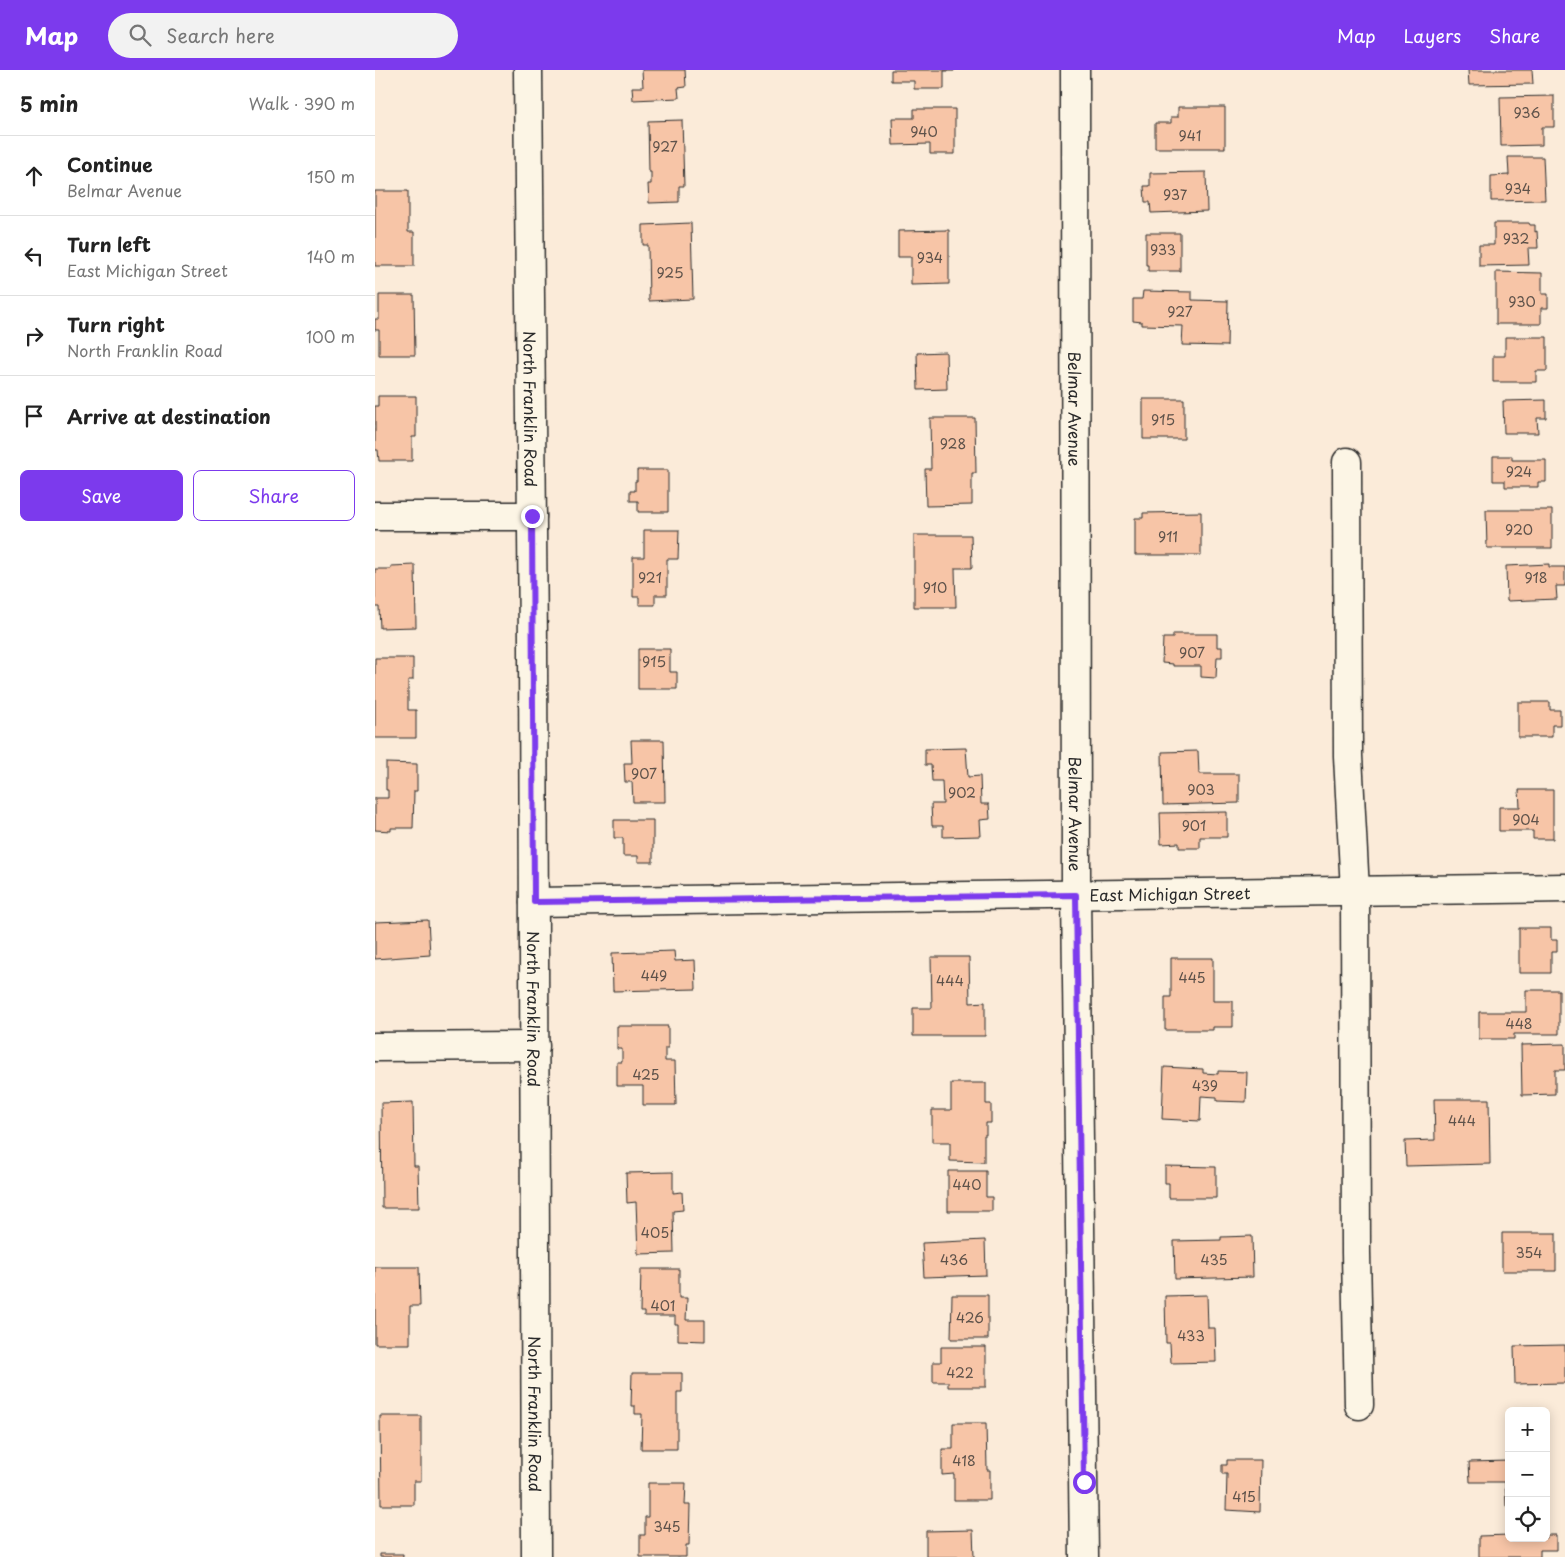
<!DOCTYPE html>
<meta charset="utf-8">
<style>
body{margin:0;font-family:"Playpen Sans",sans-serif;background:#f2f2f2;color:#222}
.controls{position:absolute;right:15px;bottom:15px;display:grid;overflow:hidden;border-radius:8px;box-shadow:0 2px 12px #0003}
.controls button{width:45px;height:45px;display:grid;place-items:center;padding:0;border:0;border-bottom:1px solid #e0e0e0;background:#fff;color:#222;font:25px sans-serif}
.stop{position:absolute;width:15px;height:15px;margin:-11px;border:4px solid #7c3aed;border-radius:50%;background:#fff}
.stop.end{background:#7c3aed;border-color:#fff;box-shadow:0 1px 5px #0008}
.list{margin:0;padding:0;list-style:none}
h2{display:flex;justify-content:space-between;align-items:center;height:65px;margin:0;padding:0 20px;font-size:21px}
h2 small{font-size:16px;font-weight:400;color:#767676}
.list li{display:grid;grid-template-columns:32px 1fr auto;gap:15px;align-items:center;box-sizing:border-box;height:80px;padding:0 20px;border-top:1px solid #e0e0e0}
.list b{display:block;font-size:19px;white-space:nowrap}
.list p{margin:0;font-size:16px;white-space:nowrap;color:#767676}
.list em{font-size:16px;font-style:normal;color:#767676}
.actions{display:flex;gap:10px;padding:15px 20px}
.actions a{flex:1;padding:11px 0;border:1px solid #7c3aed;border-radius:8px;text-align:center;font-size:18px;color:#7c3aed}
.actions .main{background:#7c3aed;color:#fff}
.icon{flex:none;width:28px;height:28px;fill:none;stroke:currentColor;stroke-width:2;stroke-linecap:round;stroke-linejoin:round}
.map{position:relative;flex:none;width:1190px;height:1487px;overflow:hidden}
header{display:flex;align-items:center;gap:30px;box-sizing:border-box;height:70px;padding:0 25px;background:#7c3aed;color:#fff}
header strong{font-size:24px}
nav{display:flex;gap:28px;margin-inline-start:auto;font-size:18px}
.search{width:350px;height:45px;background:#f2f2f2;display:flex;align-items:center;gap:12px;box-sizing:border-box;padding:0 18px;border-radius:28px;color:#767676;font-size:19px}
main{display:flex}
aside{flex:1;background:#fff}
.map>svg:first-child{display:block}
</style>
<header>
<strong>Map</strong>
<div class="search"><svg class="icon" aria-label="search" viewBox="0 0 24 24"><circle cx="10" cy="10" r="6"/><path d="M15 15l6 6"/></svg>Search here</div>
<nav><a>Map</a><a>Layers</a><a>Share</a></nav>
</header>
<main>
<aside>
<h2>5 min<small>Walk · 390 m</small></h2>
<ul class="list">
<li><svg class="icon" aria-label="ahead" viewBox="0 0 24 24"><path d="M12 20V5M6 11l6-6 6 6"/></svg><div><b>Continue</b><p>Belmar Avenue</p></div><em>150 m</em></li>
<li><svg class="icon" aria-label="left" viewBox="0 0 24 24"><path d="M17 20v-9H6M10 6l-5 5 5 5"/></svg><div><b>Turn left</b><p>East Michigan Street</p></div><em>140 m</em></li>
<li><svg class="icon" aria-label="right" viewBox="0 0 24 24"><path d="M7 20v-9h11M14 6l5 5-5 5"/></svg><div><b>Turn right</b><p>North Franklin Road</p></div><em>100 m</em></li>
<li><svg class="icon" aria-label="arrive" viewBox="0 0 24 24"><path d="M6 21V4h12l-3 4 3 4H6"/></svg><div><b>Arrive at destination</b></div></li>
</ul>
<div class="actions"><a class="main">Save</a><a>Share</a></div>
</aside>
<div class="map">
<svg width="1190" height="1487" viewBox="0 0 1190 1487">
<rect width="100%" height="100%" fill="#fbebd9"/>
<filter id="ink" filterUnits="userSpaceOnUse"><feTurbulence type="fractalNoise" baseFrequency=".02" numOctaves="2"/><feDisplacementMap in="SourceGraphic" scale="10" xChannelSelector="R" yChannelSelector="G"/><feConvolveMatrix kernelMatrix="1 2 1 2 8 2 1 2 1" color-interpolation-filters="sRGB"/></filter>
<g filter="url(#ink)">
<path fill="#f7c5a7" stroke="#2b2b2b" d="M267 0H310L311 17 303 18 304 28 258 30 257 17H268Z
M516 0H579V1H569V19H539V11H516Z
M1093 0H1157L1158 14 1094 15Z
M1179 26V57H1167V75L1126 76 1125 27Z
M803 37H850V78H780V53H796V47H803Z
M539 39H580V84H555V74L518 75 517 48H539Z
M307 50 309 116H304V132L274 133 273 114H276V102H274L273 51Z
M1133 87H1168L1170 130 1116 131V106L1134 105Z
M831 102 832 141 776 143 775 132H770L769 116H775V103Z
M0 121H33V162H39V196H0Z
M316 153 318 229 274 231 273 175H268V155Z
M1119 153H1154L1155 155H1160V162L1162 161 1163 178H1153L1154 195 1104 196V175H1119Z
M574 160V214L536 215V187H523V161Z
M771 163H805V201H773V195H771Z
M1121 202 1167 203V224H1173V238H1166V254H1121Z
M768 221 817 222V230L853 231 852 276 807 275 808 256 767 255V252L758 251V229H767Z
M4 225H39L40 285H4V260H0V249H4Z
M1130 267H1172V301H1161V312H1118V286H1130Z
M571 282 572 319 543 320 542 283Z
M3 326H41V367H37V391H4L3 380H0V336H3Z
M768 329H809V369H768Z
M1171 330V348H1162L1163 363H1129L1128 331Z
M555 348H600L601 403H597V435L551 436 550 399H556Z
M1118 386H1137V390H1171V412H1163V417H1130V411H1118Z
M262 400H293V442H263V431H255V421H260V411H262Z
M1111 440H1177V478H1112Z
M826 442V485H760V448H768V443Z
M269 460H304L303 489H292V525H280V535H264V527H258V487H269Z
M539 465H596L597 498H580L581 537H539Z
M1174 494V497H1190V516H1181L1182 529 1132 531 1131 496Z
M40 495 41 557 5 558 4 537H0V499H16V496Z
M798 564H842V577H847V587H842L841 608 826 607V596H798V594L787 593 788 568H798Z
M263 579H295V602H302V619H263Z
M0 588H38V610H33V640H41V668H0Z
M1143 632H1175V640H1185V655H1177V667H1143Z
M256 670H289L290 732H258L257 712H250L249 693H257Z
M591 678 593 707 605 706 606 734H614L615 749 605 750 606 766 568 767V756H557L556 734H568L567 711H557L556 695H550V679Z
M823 681 824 704H864V733L788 735 787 682Z
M11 693 42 694V721H39L38 758H16V761L0 760V728H13V720H11Z
M1144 720H1178V769H1158V761H1124V737H1145Z
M852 742V767H825V778H804V773L786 774 785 743Z
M239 750H278V792H263V786H248V768H239Z
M53 850 55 885 0 889V852Z
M1144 858H1176V870H1182V882H1176V903H1144Z
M299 881 300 891 320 890 321 919 238 921 237 883Z
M556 887H594L595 933 610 932V966H538V938H557Z
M796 888H838V931H858V957H838V960H790V927H796Z
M1151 920H1184V964H1139V969H1104V942H1151Z
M242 956H293V978H290V991H300L301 1035H268V1016H242V992H247V979H242Z
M1190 974V1000H1180V1024L1147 1025 1146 975Z
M789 997 828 999V1003L843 1004V1001L872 1002 871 1032 842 1031V1027L826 1026 825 1051 787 1049Z
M576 1013H611V1034H616V1053H611V1065H609V1092L575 1091V1072H557V1040H576Z
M1059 1029H1114L1115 1094 1031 1096 1030 1071 1060 1070Z
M38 1032 39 1096H43L44 1138H7L6 1033Z
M790 1096 841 1097V1128H794V1113H790Z
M573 1101H611V1127H617V1141H573Z
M298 1102V1123L307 1122 308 1140 298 1141 299 1183 263 1184 261 1132 252 1133 251 1103Z
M1127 1163H1181V1201H1127Z
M877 1166 878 1207 800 1209 799 1171 846 1170V1167Z
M610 1170 611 1205 549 1207 547 1173Z
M0 1197H44L45 1236H35V1274H0Z
M266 1199H304V1228H312L311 1250H330V1271L303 1270V1254H300V1246H269V1242H265Z
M577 1225H613V1269H576Z
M832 1225 833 1258H840L841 1292 796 1293 795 1273H791L790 1226Z
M1190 1275V1313L1140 1314 1139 1276Z
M566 1277H611V1317H573V1312H558V1292H566Z
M257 1303H307V1322H302V1379H266L267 1344H260V1336H256Z
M5 1346H46V1411H39V1435H6Z
M578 1353H611L612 1400H615V1430H579V1404L567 1405V1379H578Z
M852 1390H886L885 1442 851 1440 852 1404H847V1395H852Z
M1134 1391V1436H1131L1130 1412H1095L1094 1392Z
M273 1413H311L310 1435H315L314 1475H311V1487H265V1465H270V1447H273Z
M598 1460 599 1487H551V1461Z
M1134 1465V1468H1171V1465H1181V1480H1165V1487H1104V1466Z
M5 1484H28V1487H5Z"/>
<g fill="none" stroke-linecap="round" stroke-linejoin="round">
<g stroke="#2b2b2b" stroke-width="31">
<g id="minor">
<path id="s1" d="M700 0 701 825 709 1487"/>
<path d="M972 392 973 686 980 821 981 1183 984 1335"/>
<path d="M0 446H157"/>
<path id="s2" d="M159 832 1190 818"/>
<path d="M0 977 160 976"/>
</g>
</g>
<g stroke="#2b2b2b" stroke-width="31">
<g id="major">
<path id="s3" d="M153 0 158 574 161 1487"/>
</g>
</g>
<use href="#minor" stroke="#fcf5e5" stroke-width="28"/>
<use href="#major" stroke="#fcf5e5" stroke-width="28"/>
</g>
</g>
<g fill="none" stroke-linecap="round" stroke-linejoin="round" filter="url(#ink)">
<path stroke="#7c3aed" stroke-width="6" d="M157 446 159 832 701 825 709 1412"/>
</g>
<g text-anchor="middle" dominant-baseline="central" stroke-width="4" stroke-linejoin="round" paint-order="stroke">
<g font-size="14" fill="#5e524a">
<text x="1152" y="42">936</text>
<text x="549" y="61">940</text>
<text x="815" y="65">941</text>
<text x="290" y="76">927</text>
<text x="1143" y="118">934</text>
<text x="800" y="124">937</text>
<text x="1141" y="168">932</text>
<text x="788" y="179">933</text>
<text x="555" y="187">934</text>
<text x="295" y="202">925</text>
<text x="1147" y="231">930</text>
<text x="805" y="241">927</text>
<text x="788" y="349">915</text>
<text x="578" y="373">928</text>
<text x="1144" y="401">924</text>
<text x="1144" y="459">920</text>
<text x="793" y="466">911</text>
<text x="275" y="507">921</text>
<text x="1161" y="507">918</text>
<text x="560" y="517">910</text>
<text x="817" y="582">907</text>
<text x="279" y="591">915</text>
<text x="269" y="703">907</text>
<text x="826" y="719">903</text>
<text x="587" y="722">902</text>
<text x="1151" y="749">904</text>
<text x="819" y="755">901</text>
<text x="279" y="905">449</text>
<text x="817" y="907">445</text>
<text x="575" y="910">444</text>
<text x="1144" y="953">448</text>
<text x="271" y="1004">425</text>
<text x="830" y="1015">439</text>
<text x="1087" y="1050">444</text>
<text x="592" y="1114">440</text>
<text x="280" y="1162">405</text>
<text x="1154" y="1182">354</text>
<text x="579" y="1189">436</text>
<text x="839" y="1189">435</text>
<text x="288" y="1235">401</text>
<text x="595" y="1247">426</text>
<text x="816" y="1265">433</text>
<text x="585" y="1302">422</text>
<text x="589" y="1390">418</text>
<text x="869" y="1426">415</text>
<text x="292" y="1456">345</text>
</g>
<g font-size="16" fill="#2b2b2b" stroke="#fcf5e5">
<text stroke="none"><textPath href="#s3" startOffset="339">North Franklin Road</textPath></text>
<text stroke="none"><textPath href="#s1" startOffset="339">Belmar Avenue</textPath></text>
<text stroke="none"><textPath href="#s1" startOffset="744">Belmar Avenue</textPath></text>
<text stroke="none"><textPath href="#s2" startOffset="636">East Michigan Street</textPath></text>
<text stroke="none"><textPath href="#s3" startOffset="939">North Franklin Road</textPath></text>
<text stroke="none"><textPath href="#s3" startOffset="1344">North Franklin Road</textPath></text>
</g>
</g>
</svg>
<div class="controls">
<button>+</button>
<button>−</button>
<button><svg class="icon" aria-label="locate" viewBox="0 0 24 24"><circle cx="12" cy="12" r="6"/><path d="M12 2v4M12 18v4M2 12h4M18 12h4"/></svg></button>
</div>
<div class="stop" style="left:709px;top:1412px"></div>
<div class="stop end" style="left:157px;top:446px"></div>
</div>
</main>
